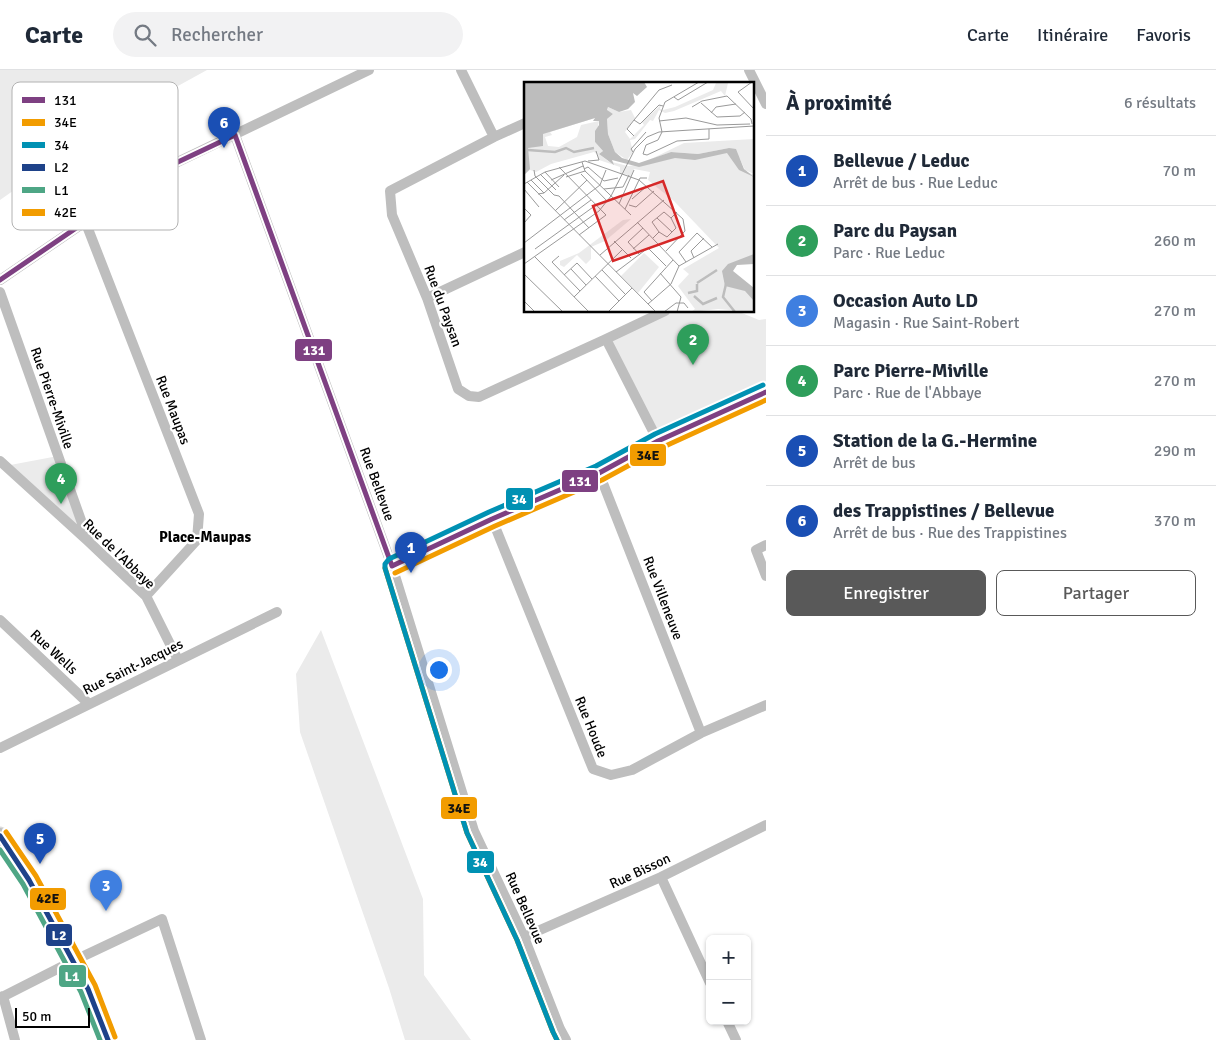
<!DOCTYPE html>
<html lang="fr">
<meta charset="utf-8">
<style>
body{margin:0;font-family:Signika,sans-serif;background:#f2f2f3;color:#1f2937}
.controls{position:absolute;right:15px;bottom:15px;display:grid;overflow:hidden;border-radius:8px;box-shadow:0 1px 4px #0004}
.controls button{width:45px;height:45px;display:grid;place-items:center;padding:0;border:0;border-bottom:1px solid #e0e1e3;background:#fff;color:#1f2937;font:25px sans-serif}
.scale{position:absolute;left:15px;bottom:12px;width:75px;box-sizing:border-box;padding-left:5px;border:2px solid #000;border-top:0;font-size:14px;line-height:18px;white-space:nowrap;color:#000;-webkit-text-stroke:4px #fff;paint-order:stroke}
.you{position:absolute;left:438px;top:599px;width:18px;height:18px;margin:-12px;border:4px solid #fff;border-radius:50%;background:#1a73e8;box-shadow:0 0 0 8px #1a73e833}
.badge{display:grid;place-items:center;width:32px;height:32px;border-radius:50%;background:#595959;color:#fff;font-size:16px;font-weight:700}
.pin{position:absolute;translate:-50% -41px;filter:drop-shadow(0 1px 2px #0008)}
.pin::after{content:'';position:absolute;top:26px;width:18px;height:15px;background:inherit;clip-path:polygon(0 0,100% 0,50% 100%)}
.list{margin:0;padding:0;list-style:none}
h2{display:flex;justify-content:space-between;align-items:center;height:65px;margin:0;padding:0 20px;font-size:21px}
h2 small{font-size:16px;font-weight:400;color:#747a83}
.list li{display:grid;grid-template-columns:32px 1fr auto;gap:15px;align-items:center;box-sizing:border-box;height:70px;padding:0 20px;border-top:1px solid #e0e1e3}
.list b{display:block;font-size:19px;white-space:nowrap}
.list p{margin:0;font-size:16px;white-space:nowrap;color:#747a83}
.list em{font-size:16px;font-style:normal;color:#747a83}
.actions{display:flex;gap:10px;padding:15px 20px}
.actions a{flex:1;padding:11px 0;border:1px solid #595959;border-radius:8px;text-align:center;font-size:18px;color:#595959}
.actions .main{background:#595959;color:#fff}
.icon{flex:none;width:28px;height:28px;fill:none;stroke:currentColor;stroke-width:2;stroke-linecap:round;stroke-linejoin:round}
.map{position:relative;flex:none;width:766px;height:970px;overflow:hidden}
header{display:flex;align-items:center;gap:30px;box-sizing:border-box;height:70px;padding:0 25px;background:#fff;border-bottom:1px solid #e0e1e3}
header strong{font-size:24px}
nav{display:flex;gap:28px;margin-inline-start:auto;font-size:18px}
.search{width:350px;height:45px;background:#f2f2f3;display:flex;align-items:center;gap:12px;box-sizing:border-box;padding:0 18px;border-radius:28px;color:#747a83;font-size:19px}
main{display:flex}
aside{flex:1;background:#fff}
.map>svg:first-child{display:block}
</style>
<header>
<strong>Carte</strong>
<div class="search"><svg class="icon" aria-label="search" viewBox="0 0 24 24"><circle cx="10" cy="10" r="6"/><path d="M15 15l6 6"/></svg>Rechercher</div>
<nav><a>Carte</a><a>Itinéraire</a><a>Favoris</a></nav>
</header>
<main>
<div class="map">
<svg width="766" height="970" viewBox="0 0 766 970">
<rect width="100%" height="100%" fill="#fff"/>
<path fill="#ebebeb" d="M0 0H207L107 55 0 130Z
M665 241H737L759 250 766 249V322L658 371 606 269Z
M58 386 88 471 5 396Z
M321 560 423 829 424 905 471 970H405L389 918 300 662 296 604Z"/>
<g fill="none" stroke-linecap="round" stroke-linejoin="round">
<g stroke="#dbdbdb" stroke-width="19">
<path id="primary" d="M0 766 29 810 88 919 108 970"/>
</g>
<path stroke="#bebebe" stroke-width="10" d="M461 0 494 67 390 121 392 145 427 228 458 319 469 326 479 327 606 269
M749 0 766 34
M235 65 392 496 474 761 524 867 560 959 566 970
M494 67 525 53
M85 151 199 444 197 470 146 526
M0 210 161 100 369 0
M0 222 88 470
M427 228 525 182
M658 371 606 269 665 241
M0 391 88 471 146 526 178 590
M599 403 701 663
M492 449 593 699 611 705 632 700 701 663 766 635
M766 475 756 480 766 506
M392 496 492 449 599 403 658 371 766 322
M0 550 89 634
M0 678 277 542
M661 807 710 913
M524 867 661 807 766 755
M3 926 15 970
M0 928 73 891 162 849 201 970
M727 951 736 970"/>
<use href="#primary" stroke="#bebebe" stroke-width="16"/>
<g stroke="#fff" stroke-width="9">
<path id="bus-1" d="M235 65 392 496
M0 210 161 100 235 65
M392 496 492 449 599 403 658 371 766 322"/>
</g>
<g stroke="#fff" stroke-width="9">
<path id="bus-2" d="M385 498 467 763 517 870 553 962 557 970
M395 503 495 456 602 410 661 378 766 330"/>
</g>
<g stroke="#fff" stroke-width="9">
<path id="bus-3" d="M557 970 553 962 517 870 467 763 385 498V494L389 489 489 442 596 396 655 364 763 315"/>
</g>
<g stroke="#fff" stroke-width="9">
<path id="bus-4" d="M0 766 29 810 88 919 108 970"/>
</g>
<g stroke="#fff" stroke-width="9">
<path id="bus-5" d="M0 780 23 814 81 922 100 970"/>
</g>
<g stroke="#fff" stroke-width="9">
<path id="bus-6" d="M6 762 36 806 95 915 115 967"/>
</g>
<use href="#bus-1" stroke="#7e4082" stroke-width="5"/>
<use href="#bus-2" stroke="#f29c00" stroke-width="5"/>
<use href="#bus-3" stroke="#0091b3" stroke-width="5"/>
<use href="#bus-4" stroke="#1e4289" stroke-width="5"/>
<use href="#bus-5" stroke="#4ea685" stroke-width="5"/>
<use href="#bus-6" stroke="#f29c00" stroke-width="5"/>
</g>
<g text-anchor="middle" dominant-baseline="central" stroke-width="4.5" stroke-linejoin="round" paint-order="stroke">
<g font-size="14" fill="#000" stroke="#fff">
<text transform="translate(443 236) rotate(70)">Rue du Paysan</text>
<text transform="translate(52 328) rotate(71)">Rue Pierre-Miville</text>
<text transform="translate(173 340) rotate(69)">Rue Maupas</text>
<text transform="translate(377 414) rotate(70)">Rue Bellevue</text>
<text transform="translate(119 484) rotate(44)">Rue de l'Abbaye</text>
<text transform="translate(663 528) rotate(69)">Rue Villeneuve</text>
<text transform="translate(54 582) rotate(43)">Rue Wells</text>
<text transform="translate(133 597) rotate(-26)">Rue Saint-Jacques</text>
<text transform="translate(591 657) rotate(68)">Rue Houde</text>
<text transform="translate(640 801) rotate(-25)">Rue Bisson</text>
<text transform="translate(525 838) rotate(66)">Rue Bellevue</text>
</g>
<g font-size="15" font-weight="bold" fill="#000" stroke="#fff">
<text x="205" y="467">Place-Maupas</text>
</g>
</g>
<g transform="translate(524 12)">
<rect width="230" height="230" fill="#fff"/>
<path d="M209 0 204 1 201 14 197 9 150 29 141 31 135 28 129 39 126 38 111 57 106 58 109 70 103 78 91 70 84 52 83 37 89 32 83 29 84 25 95 30 107 28 111 36 101 50 106 57 120 43 118 40 137 23 136 27 139 28 151 25 189 8 192 1ZM71 36 26 50 28 53 21 55 24 64 35 65 53 55 57 43 75 39 71 60 79 69 75 72 84 79 104 84 120 82 146 74 173 76 202 69 208 70 219 88 230 93V176L207 183 204 192 230 212V230L194 227 167 230 171 227 154 204 165 192 159 187 195 166 150 119 124 98 126 90 110 87 107 94 96 91V85L75 78 74 73 70 70 27 82 12 90 6 88 0 93V40ZM230 57V92L221 88 216 77 205 66 174 72 147 70 125 78 160 61ZM107 137 81 159 67 165V177L62 182 53 173 40 185 36 183V179L55 171 99 138ZM120 171 135 185 114 211 97 194Z" fill="#ebebeb"/>
<path d="M0 0H120L123 5 113 14 109 11 111 20 104 27 95 30 84 25 83 28 89 32 83 37 84 52 91 70 98 76 115 81 147 70 174 72 205 66 212 67 220 87 230 95 215 88 203 71 171 78 151 76 115 85 88 78 90 83 75 72 79 69 71 60V49L75 43V39H69L71 36 19 52V64L4 66 6 87 0 93ZM230 172V182L213 183 209 189 230 206V219L221 209 201 204 198 189 204 182Z" fill="#bdbdbd"/>
<path fill="none" stroke="#bdbdbd" stroke-width="2.5" d="M4 68 31 70 42 66 50 70 70 66M173 201 193 188M202 202 199 215 211 230M164 211 173 209V202M170 214 179 222 193 216"/>
<path fill="none" stroke="#999" stroke-width="1" d="M228 0 214 10 230 27M150 15 154 18 184 0M177 21 193 35 216 34 221 30M139 24 135 23 116 42 110 38 135 8 148 3M168 25 178 19 203 14 227 37 228 42M187 31 192 25 212 22M135 39 162 36 193 43 226 42M138 50 134 58 122 63 119 72 123 73 153 59 185 57V47M138 50 135 36 141 20 175 0M110 54 103 47 110 38M109 70 107 67 122 50M64 79 75 78 72 69M58 80 61 89 107 133M35 85 82 133 55 153M60 87 64 85 80 99 94 96M10 88 11 94 30 113 35 114 65 146M21 90 35 105M16 92 32 108M57 92 83 119M42 95 61 89M7 98 20 111M27 98 59 84M3 100 132 230M0 102 21 90 61 79 115 98 159 137 161 149 142 169M0 107 15 125M80 107 99 105 105 93M14 112 20 111 40 93M108 117 123 104M95 122 110 88M105 123 112 125 130 109M0 126 7 133 0 141M101 127 116 96H123M31 129 63 98M133 136 148 150M40 138 67 118M113 140 155 184M135 150 128 140 140 130 147 136 153 130M129 156 135 150 143 155 152 146 147 136M90 159 107 176M0 161 76 103 82 88M11 167 72 123M109 167 125 153M76 173 140 118M116 173 104 160 119 146M35 174 28 180 56 209M11 175 65 230M170 176 167 169 180 156M162 180 155 170 173 151 188 165M0 182 75 129 87 114 111 67 123 55 135 50 230 44M47 187 62 203M78 188 101 212M92 190 124 166 142 184M136 191 157 215 153 230M0 192 39 230M40 193 53 181 68 197M71 194 95 219M50 215 98 168M0 219 11 230M128 219 120 210 149 178M124 222 147 202 155 184 194 162M84 230 108 206M140 230 152 221H160L164 226"/>
<path fill="#d62828" fill-opacity="0.15" stroke="#d62828" stroke-width="2.5" d="M139 99 159 154 89 179 69 124Z"/>
<rect width="230" height="230" fill="none" stroke="#000" stroke-width="2.5"/>
</g>
<rect x="12" y="12" width="166" height="148" rx="8" fill="#fff" stroke="#b2b2b2" stroke-width="1"/>
<rect x="22" y="27" width="23" height="6" fill="#7e4082"/>
<rect x="22" y="49" width="23" height="7" fill="#f29c00"/>
<rect x="22" y="72" width="23" height="6" fill="#0091b3"/>
<rect x="22" y="94" width="23" height="7" fill="#1e4289"/>
<rect x="22" y="117" width="23" height="6" fill="#4ea685"/>
<rect x="22" y="139" width="23" height="7" fill="#f29c00"/>
<g font-size="14" fill="#000">
<text x="54" y="35">131</text>
<text x="54" y="57">34E</text>
<text x="54" y="80">34</text>
<text x="54" y="102">L2</text>
<text x="54" y="125">L1</text>
<text x="54" y="147">42E</text>
</g>
<g stroke="#fff" stroke-width="2">
<rect x="294" y="268" width="39" height="24" rx="5" fill="#7e4082"/>
<rect x="629" y="373" width="38" height="24" rx="5" fill="#f29c00"/>
<rect x="561" y="399" width="38" height="24" rx="5" fill="#7e4082"/>
<rect x="505" y="417" width="29" height="24" rx="5" fill="#0091b3"/>
<rect x="440" y="726" width="38" height="24" rx="5" fill="#f29c00"/>
<rect x="466" y="780" width="29" height="24" rx="5" fill="#0091b3"/>
<rect x="29" y="817" width="38" height="24" rx="5" fill="#f29c00"/>
<rect x="45" y="853" width="28" height="24" rx="5" fill="#1e4289"/>
<rect x="58" y="894" width="29" height="24" rx="5" fill="#4ea685"/>
</g>
<g font-size="14" text-anchor="middle" font-weight="bold" fill="#fff">
<text x="314" y="285">131</text>
<text x="580" y="416">131</text>
<text x="519" y="434">34</text>
<text x="480" y="797">34</text>
<text x="59" y="870">L2</text>
<text x="72" y="911">L1</text>
</g>
<g font-size="14" text-anchor="middle" font-weight="bold" fill="#111">
<text x="648" y="390">34E</text>
<text x="459" y="743">34E</text>
<text x="48" y="833">42E</text>
</g>
</svg>
<div class="controls">
<button>+</button>
<button>−</button>
</div>
<div class="scale">50 m</div>
<div class="you"></div>
<div class="pin badge" style="left:411px;top:503px;background:#1a4fb4">1</div>
<div class="pin badge" style="left:693px;top:295px;background:#2e9e5b">2</div>
<div class="pin badge" style="left:106px;top:841px;background:#3f7fe0">3</div>
<div class="pin badge" style="left:61px;top:434px;background:#2e9e5b">4</div>
<div class="pin badge" style="left:40px;top:794px;background:#1a4fb4">5</div>
<div class="pin badge" style="left:224px;top:78px;background:#1a4fb4">6</div>
</div>
<aside>
<h2>À proximité<small>6 résultats</small></h2>
<ul class="list">
<li><span class="badge" style="background:#1a4fb4">1</span><div><b>Bellevue / Leduc</b><p>Arrêt de bus · Rue Leduc</p></div><em>70 m</em></li>
<li><span class="badge" style="background:#2e9e5b">2</span><div><b>Parc du Paysan</b><p>Parc · Rue Leduc</p></div><em>260 m</em></li>
<li><span class="badge" style="background:#3f7fe0">3</span><div><b>Occasion Auto LD</b><p>Magasin · Rue Saint-Robert</p></div><em>270 m</em></li>
<li><span class="badge" style="background:#2e9e5b">4</span><div><b>Parc Pierre-Miville</b><p>Parc · Rue de l'Abbaye</p></div><em>270 m</em></li>
<li><span class="badge" style="background:#1a4fb4">5</span><div><b>Station de la G.-Hermine</b><p>Arrêt de bus</p></div><em>290 m</em></li>
<li><span class="badge" style="background:#1a4fb4">6</span><div><b>des Trappistines / Bellevue</b><p>Arrêt de bus · Rue des Trappistines</p></div><em>370 m</em></li>
</ul>
<div class="actions"><a class="main">Enregistrer</a><a>Partager</a></div>
</aside>
</main>
